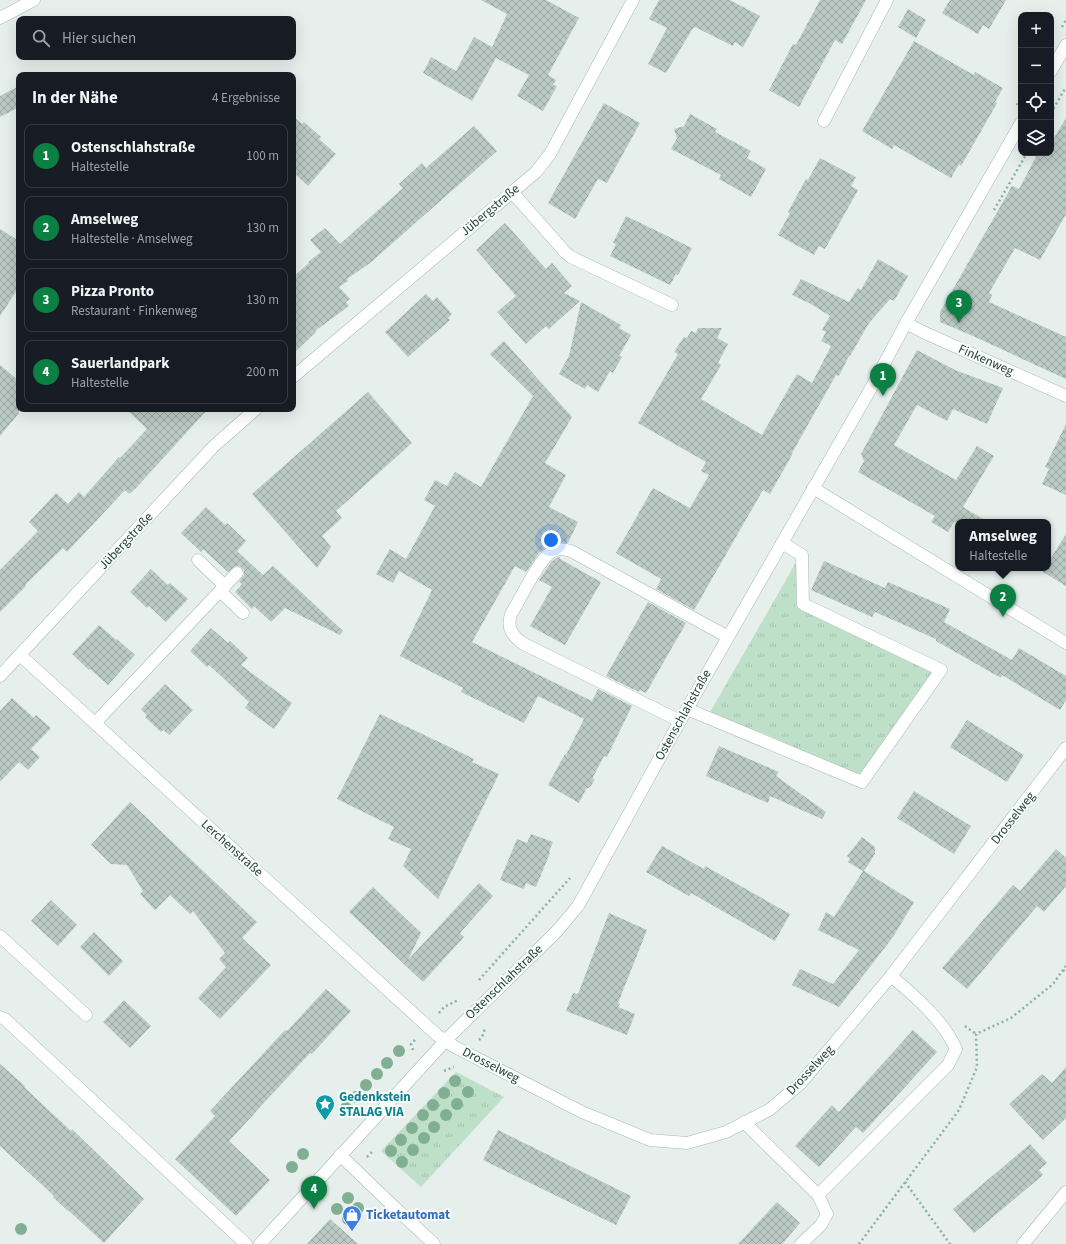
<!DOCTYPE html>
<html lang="de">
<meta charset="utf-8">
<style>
body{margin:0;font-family:"Source Sans 3",sans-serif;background:#20242c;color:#f1f3f6}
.controls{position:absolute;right:12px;top:12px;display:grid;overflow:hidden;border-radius:8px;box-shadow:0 4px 16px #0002}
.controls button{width:36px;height:36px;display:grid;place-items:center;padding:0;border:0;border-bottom:1px solid #363941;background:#171b24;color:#f1f3f6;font:20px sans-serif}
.you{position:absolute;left:551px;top:540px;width:14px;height:14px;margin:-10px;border:3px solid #fff;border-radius:50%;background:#1a73e8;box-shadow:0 0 0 6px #1a73e833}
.badge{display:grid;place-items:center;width:26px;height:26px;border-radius:50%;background:#0b8043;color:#fff;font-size:13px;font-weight:700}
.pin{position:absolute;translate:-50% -33px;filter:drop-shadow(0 1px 2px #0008)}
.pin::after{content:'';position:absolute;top:21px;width:14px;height:12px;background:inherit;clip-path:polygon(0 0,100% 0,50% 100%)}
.popup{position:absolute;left:955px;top:519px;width:96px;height:52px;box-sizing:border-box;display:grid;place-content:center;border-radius:8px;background:#171b24;filter:drop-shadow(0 1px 3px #0005);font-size:13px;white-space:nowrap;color:#9ea1a6}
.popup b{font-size:15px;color:#f1f3f6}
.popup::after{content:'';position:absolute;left:50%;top:100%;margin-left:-8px;border:8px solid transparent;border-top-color:#171b24}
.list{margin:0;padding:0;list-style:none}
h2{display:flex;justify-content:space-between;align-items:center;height:52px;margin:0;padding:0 16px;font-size:17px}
h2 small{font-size:13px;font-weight:400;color:#9ea1a6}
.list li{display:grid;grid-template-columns:26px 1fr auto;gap:12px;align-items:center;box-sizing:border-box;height:64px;margin:0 8px 8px;padding:0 8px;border:1px solid #363941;border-radius:8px}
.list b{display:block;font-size:15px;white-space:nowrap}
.list p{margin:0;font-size:13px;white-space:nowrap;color:#9ea1a6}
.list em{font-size:13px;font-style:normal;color:#9ea1a6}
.icon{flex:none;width:22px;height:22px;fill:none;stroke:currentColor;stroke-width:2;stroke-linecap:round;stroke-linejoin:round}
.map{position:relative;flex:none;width:1066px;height:1244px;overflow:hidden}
.search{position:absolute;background:#171b24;box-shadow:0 4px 16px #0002;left:16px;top:16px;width:280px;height:44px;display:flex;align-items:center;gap:10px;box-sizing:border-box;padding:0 14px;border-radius:8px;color:#9ea1a6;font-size:15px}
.panel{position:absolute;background:#171b24;box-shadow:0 4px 16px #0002;left:16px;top:72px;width:280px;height:340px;border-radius:8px}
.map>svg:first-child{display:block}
</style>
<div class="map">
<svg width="1066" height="1244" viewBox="0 0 1066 1244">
<defs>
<pattern id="park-tufts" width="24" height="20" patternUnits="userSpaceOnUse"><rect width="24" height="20" fill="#bfe0c8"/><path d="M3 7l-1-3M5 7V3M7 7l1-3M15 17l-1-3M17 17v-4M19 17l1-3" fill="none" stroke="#a4c1ad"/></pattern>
<pattern id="building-cross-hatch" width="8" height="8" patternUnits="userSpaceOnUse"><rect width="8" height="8" fill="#bbcac4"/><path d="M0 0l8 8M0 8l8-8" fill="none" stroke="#98a6a0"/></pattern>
</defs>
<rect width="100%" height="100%" fill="#e6efeb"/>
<path fill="url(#park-tufts)" d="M798 559 796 607 834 626 933 672 859 776 763 733 709 714Z
M456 1072 504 1097 421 1187 381 1151Z"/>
<path fill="url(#building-cross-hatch)" d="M481 0H546L579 18 548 75 556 80 553 85 557 86 543 111 517 96 529 75 496 58 472 101 423 73 431 57 456 71 474 37 492 47 507 14Z
M659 0H730L760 16 743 47 735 42 733 46 695 27 694 28H693L666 73 648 64 667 28 649 19Z
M820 0H866L842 44 835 40 799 107 769 90 793 44 796 45Z
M950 0H1006L989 29 983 25 978 34 942 13Z
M908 9 926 20 916 38 898 27Z
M914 41 974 75 975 72 1003 88 995 102 997 103 980 133 961 166 959 164 951 178 894 145 892 149 862 131Z
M19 86V107L0 117V96Z
M604 103 640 123 607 183 598 179 575 219 548 203Z
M690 114 717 129 715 132 751 151 747 158 766 169 751 197 719 179 721 175 671 149 677 138 674 129 684 126Z
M293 116 302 124 304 122 321 137 319 139 336 154 308 186 293 172Z
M1066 118V214L1040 260 1015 248 989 293 992 295 989 302 1066 337V379L973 336 940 322V312L1012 186 1019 189 1038 153H1051V143Z
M474 126 497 151 370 263 347 279 348 281 339 287 350 299 346 302 349 306 315 331 316 332 293 354V277L309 263 308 262 321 252 310 240 325 228 340 244 403 188 399 184 422 163 426 168Z
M820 158 856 177 851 186 858 190 825 249 819 246 814 255 778 235 790 213 788 212 806 179 808 180Z
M626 216 692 248 678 275 676 274 670 285 610 256 616 244 613 243Z
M505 223 546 269 552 263 572 286 564 293 580 301 549 329 546 326 526 344 497 312 516 296 476 250Z
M0 229 19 241V287L0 316Z
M878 259 908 276 894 301 890 299 869 323 850 356H849L839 376 836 375 792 453H793L770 494 763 490 694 610 656 589 661 579 616 553 653 488 690 508 709 475 701 471 706 462 638 423 678 354 674 352 684 337 687 338 691 331 696 333 698 328H722L717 338 728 344 718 363 721 365 701 399 762 435 797 374 812 383 831 346 821 341 826 332 822 330 830 316 811 304 792 295 801 279 849 302 858 288 861 290Z
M426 294 433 301 437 297 452 314 448 318 450 320 408 357 385 332Z
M581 302 621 325 619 328 631 335 619 356 622 357 613 373 610 371 598 392 587 385 585 389 559 374 569 356Z
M504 341 572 417 545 463 566 475 549 507 578 522 568 543 556 542 546 547 539 553 526 572 515 566 472 642 592 701 598 689 632 706 607 757 604 756 593 777 594 781 590 787 586 789 579 803 548 785 565 754 566 755 584 719 538 696 524 723 461 692 463 688 400 656 432 590 399 571 393 583 376 574 390 549 406 559 435 506 424 500 435 480 447 486 455 472 481 487 533 396 490 354Z
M917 350 955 370 1003 388 987 424 953 409 947 421 917 405 894 445 956 480 977 446 994 456 963 507 988 522H954L948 532 931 522 935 516 858 472 864 461 861 454Z
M0 365 19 381V413L0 436Z
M368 392 412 443 336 511 342 518 322 536 331 547 317 568 252 494Z
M126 409H208L136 488 129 494 125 490 67 552 63 548 25 585 26 586 0 612V570L38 531 29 522 56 493 68 504 79 492 84 497 119 457 120 458 147 429Z
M1066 424V495L1042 484 1049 469 1045 467Z
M206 507 225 525 227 523 246 541 237 551 263 575 273 566 343 631 340 635 285 608 271 622 254 606 252 609 235 592 242 584 239 582 244 575V571L242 568 239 566H235L228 572 203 549 201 552 181 533Z
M1066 534V586L1043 572 1045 568H1048V563Z
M560 557V559L601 582 565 645 530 626 552 587 539 580 551 562 556 558Z
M824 561 885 588 888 582 950 609 944 622 1012 660 1019 648 1066 676V700L1060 710 1002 675 1001 678 936 641V639L875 612 872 617 811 590Z
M151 569 168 585 170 583 188 599 166 622 149 606 147 608 130 592Z
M648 602 686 623 646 693 640 690 639 692 606 676Z
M99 625 116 640 117 639 135 655 108 685 90 669 89 670 72 654Z
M211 628 228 643 230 641 248 658 241 665 292 703 274 729 245 708 249 702 209 665 207 667 190 651Z
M165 684 193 710 169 735 163 730 161 732 145 717 147 715 141 709Z
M12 698 34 718 36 715 51 728 31 749 40 757 28 770 19 762 0 782V711Z
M380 714 458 751 474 759 472 762 499 774 438 899 403 866 411 849 388 839 394 827 337 799Z
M967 720 1024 755 1007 782 950 747Z
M719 746 779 772 776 776 826 812 822 819 770 796 768 803 706 776Z
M914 791 971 826 954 854 897 818Z
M130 802 257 922 242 938 271 965 220 1019 198 998 226 967 219 959 225 953 193 911 190 914 170 895 155 910 140 894 143 891 127 865 111 864 91 845Z
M531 834 553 842 549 852 550 853 536 887 526 883 524 889 500 880 517 839 527 843Z
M862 837 875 847V854L864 871 914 902 893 937 839 1007 792 985 800 969 833 984 859 950 818 930 826 912 834 917 863 871 848 862 850 858 847 856Z
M662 846 704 869 705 866 790 914 775 941 691 893 689 896 646 872Z
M1056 849 1066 858V886L1044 912 1037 906 967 989 942 968 1013 885 1020 891Z
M479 883 493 896 460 933 464 937 423 982 349 912 373 887 421 933 408 960Z
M51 900 77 925 58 946 31 921Z
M609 913 647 930 618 1003 620 1004 618 1007 635 1014 627 1035 566 1011 573 993 578 994Z
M94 932 123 961 109 976 80 947Z
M326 989 351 1011 312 1054 310 1053 229 1141 270 1180 236 1216 175 1159 215 1116 210 1111 285 1030 287 1031Z
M124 1000 151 1026 130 1048 103 1022Z
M913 1030 937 1052 863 1133 856 1127 819 1167 795 1146 832 1105 839 1112Z
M0 1064 25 1086 24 1087 71 1131 72 1129 144 1199 104 1243 68 1210V1211L53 1197 54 1196 0 1146Z
M1066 1067V1118L1043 1140 1009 1104 1042 1074 1052 1083Z
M498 1130 631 1196 616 1225 483 1160Z
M1030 1144 1047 1163 1039 1170 1043 1175 974 1233 953 1209Z
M777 1202 800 1223 782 1244H738Z
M330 1219 358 1244H307Z"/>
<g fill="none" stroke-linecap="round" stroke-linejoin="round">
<g stroke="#a8b8b2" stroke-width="13">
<path id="service" d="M512 192 565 252 571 257 672 305
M198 560 225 586
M220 591 243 613
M687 709 862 782 941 670 803 604 802 555 782 543
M680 721 522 643C511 634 507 628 511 614 520 600 538 561 550 553 557 548 563 549 571 551L728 637
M95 723 237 573
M0 936 86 1015
M0 1017 5 1019 246 1244
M744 1122 818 1195 827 1214 821 1225 801 1244
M818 1195 948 1065 956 1049C943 1020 915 996 891 976"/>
</g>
<g stroke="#a8b8b2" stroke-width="13">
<path id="minor" d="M0 18 34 0
M824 121 887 0
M906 323 923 332 1066 396
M293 377 536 172 550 154 633 0
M813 488 1066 643
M20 655 437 1035 455 1047 582 1112 650 1140 687 1143 726 1132 769 1110 800 1084 891 976 1066 748
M0 676 214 446 256 409
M340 1155 390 1203 434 1244
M1023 1244 1066 1192"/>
</g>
<g stroke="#a8b8b2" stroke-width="13">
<path id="tertiary" d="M1051 71 1066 45
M260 1244 446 1040 557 931 578 906 680 721 871 388 906 323 1021 123"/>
</g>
<path stroke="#86b3a5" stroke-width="2.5" stroke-dasharray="2 3" stroke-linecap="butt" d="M1062 27 1066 20
M1017 105 1021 98
M1051 113 1066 87
M994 210 1027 153
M1066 966 1063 970 1066 973
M479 980 570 878
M439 1013 444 1007 458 1000
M965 1026 976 1034
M479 1040 482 1037 485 1028
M413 1050 411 1044 416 1039
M444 1071 454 1067
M367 1157 372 1152 373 1149
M905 1182 950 1244
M859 1244 959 1110 977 1067 976 1034 1011 1018 1053 984 1063 970"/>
<use href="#service" stroke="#fff" stroke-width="12"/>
<use href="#minor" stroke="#fff" stroke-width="12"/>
<use href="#tertiary" stroke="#fff" stroke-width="12"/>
</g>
<g fill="#80af93">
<circle cx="399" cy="1051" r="6"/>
<circle cx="387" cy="1063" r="6"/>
<circle cx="377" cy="1074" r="6"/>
<circle cx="455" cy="1081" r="6"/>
<circle cx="366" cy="1085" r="6"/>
<circle cx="468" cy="1092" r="6"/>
<circle cx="444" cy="1093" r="6"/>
<circle cx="356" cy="1097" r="6"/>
<circle cx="457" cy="1104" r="6"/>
<circle cx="433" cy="1105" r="6"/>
<circle cx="346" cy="1108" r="6"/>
<circle cx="423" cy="1115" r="6"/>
<circle cx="446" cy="1115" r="6"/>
<circle cx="434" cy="1127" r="6"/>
<circle cx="412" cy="1128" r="6"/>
<circle cx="424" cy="1138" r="6"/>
<circle cx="401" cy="1140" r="6"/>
<circle cx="413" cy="1150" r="6"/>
<circle cx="391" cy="1151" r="6"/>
<circle cx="303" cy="1154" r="6"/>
<circle cx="402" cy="1162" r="6"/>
<circle cx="292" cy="1167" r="6"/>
<circle cx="348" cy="1198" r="6"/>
<circle cx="358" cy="1208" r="6"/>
<circle cx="337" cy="1209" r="6"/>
<circle cx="348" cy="1219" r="6"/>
<circle cx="21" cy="1229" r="6"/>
</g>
<defs>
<g id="sight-pin" transform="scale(1)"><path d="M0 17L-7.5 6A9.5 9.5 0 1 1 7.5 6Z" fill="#0f9aa8" stroke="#f7fbf9"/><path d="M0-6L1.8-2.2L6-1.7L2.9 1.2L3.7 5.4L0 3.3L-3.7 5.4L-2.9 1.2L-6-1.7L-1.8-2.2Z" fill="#fff"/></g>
<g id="shop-pin" transform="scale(1)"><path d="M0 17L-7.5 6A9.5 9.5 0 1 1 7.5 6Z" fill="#3f7fe0" stroke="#f7fbf9"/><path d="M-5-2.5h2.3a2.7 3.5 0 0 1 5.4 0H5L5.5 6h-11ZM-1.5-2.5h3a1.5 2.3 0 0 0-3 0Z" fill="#fff"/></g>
</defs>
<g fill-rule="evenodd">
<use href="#sight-pin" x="325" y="1104"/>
<use href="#shop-pin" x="352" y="1215"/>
</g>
<g text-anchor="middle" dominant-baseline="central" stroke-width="4" stroke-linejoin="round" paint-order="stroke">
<g font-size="13" fill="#24423a" stroke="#f7fbf9">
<text transform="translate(490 210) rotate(-40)">Jübergstraße</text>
<text transform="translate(986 360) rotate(24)">Finkenweg</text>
<text transform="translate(126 541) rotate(-47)">Jübergstraße</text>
<text transform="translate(683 715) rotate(-61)">Ostenschlahstraße</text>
<text transform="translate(1013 818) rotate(-52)">Drosselweg</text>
<text transform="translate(232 848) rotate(42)">Lerchenstraße</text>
<text transform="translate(504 982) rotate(-44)">Ostenschlahstraße</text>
<text transform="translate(491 1065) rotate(27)">Drosselweg</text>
<text transform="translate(810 1070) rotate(-47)">Drosselweg</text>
</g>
<g font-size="13" font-weight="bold" fill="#0d838f" stroke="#f7fbf9" text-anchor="start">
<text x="339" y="1097">Gedenkstein<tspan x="339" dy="15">STALAG VIA</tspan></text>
</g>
<g font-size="13" font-weight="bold" fill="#366cbe" stroke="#f7fbf9" text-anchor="start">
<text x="366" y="1215">Ticketautomat</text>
</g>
</g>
</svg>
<div class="controls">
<button>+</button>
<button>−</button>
<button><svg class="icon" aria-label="locate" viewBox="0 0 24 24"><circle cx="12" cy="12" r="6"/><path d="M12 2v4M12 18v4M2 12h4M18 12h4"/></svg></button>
<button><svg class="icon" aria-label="layers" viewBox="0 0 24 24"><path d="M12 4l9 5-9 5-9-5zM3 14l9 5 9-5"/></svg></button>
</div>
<div class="you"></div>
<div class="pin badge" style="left:883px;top:396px">1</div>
<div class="pin badge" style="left:1003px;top:617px">2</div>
<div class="popup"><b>Amselweg</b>Haltestelle</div>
<div class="pin badge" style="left:959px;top:323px">3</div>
<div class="pin badge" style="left:314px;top:1209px">4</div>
<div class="search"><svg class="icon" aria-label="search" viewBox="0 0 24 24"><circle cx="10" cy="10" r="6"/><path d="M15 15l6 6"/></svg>Hier suchen</div>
<section class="panel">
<h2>In der Nähe<small>4 Ergebnisse</small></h2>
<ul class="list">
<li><span class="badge">1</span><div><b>Ostenschlahstraße</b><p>Haltestelle</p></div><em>100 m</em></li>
<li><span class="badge">2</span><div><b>Amselweg</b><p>Haltestelle · Amselweg</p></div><em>130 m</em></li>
<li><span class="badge">3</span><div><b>Pizza Pronto</b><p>Restaurant · Finkenweg</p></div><em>130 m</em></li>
<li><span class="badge">4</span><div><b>Sauerlandpark</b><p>Haltestelle</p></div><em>200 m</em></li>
</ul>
</section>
</div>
